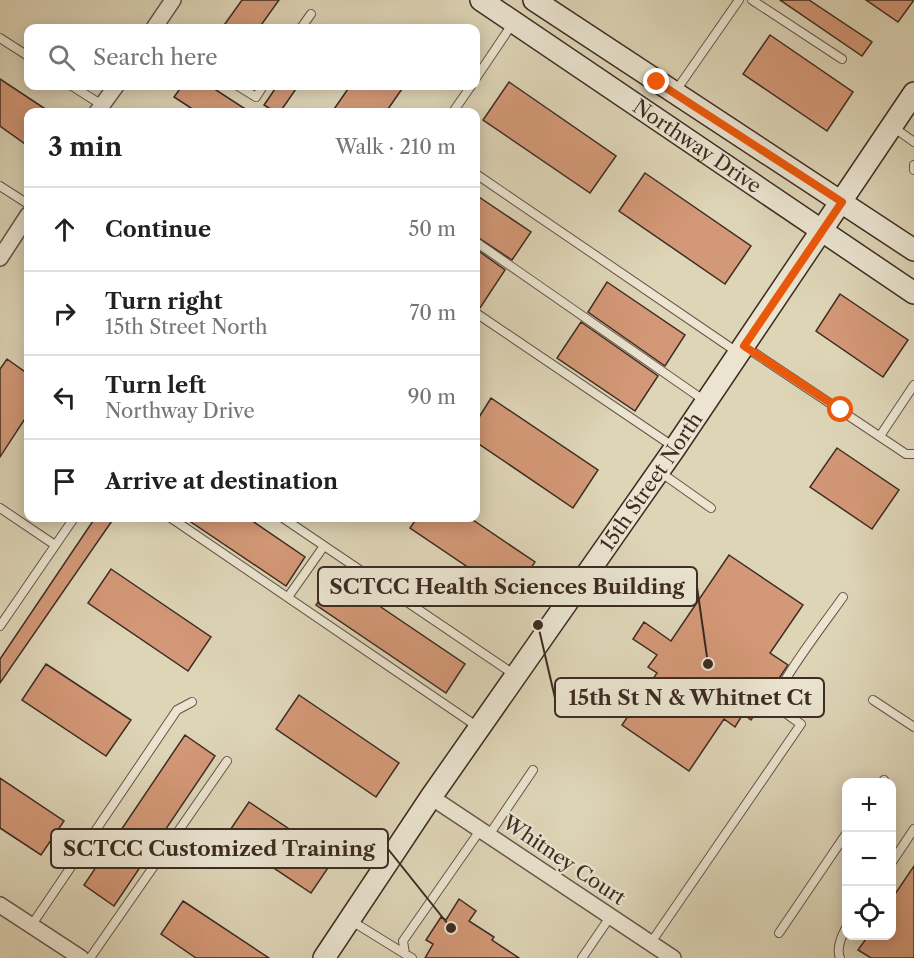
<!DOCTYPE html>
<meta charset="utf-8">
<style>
body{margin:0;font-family:"Libre Caslon Text",serif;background:#f6f6f6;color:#202124}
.controls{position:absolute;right:18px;bottom:18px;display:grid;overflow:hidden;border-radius:12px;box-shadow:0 3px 15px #0003}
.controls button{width:54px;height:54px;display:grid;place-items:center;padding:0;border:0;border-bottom:2px solid #e0e0e0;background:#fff;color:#202124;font:30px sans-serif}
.stop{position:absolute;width:18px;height:18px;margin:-14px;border:4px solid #ea580c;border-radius:50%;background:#fff}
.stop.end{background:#ea580c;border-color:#fff;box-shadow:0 2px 6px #0008}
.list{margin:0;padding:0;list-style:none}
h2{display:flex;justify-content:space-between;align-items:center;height:78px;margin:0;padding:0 24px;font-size:26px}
h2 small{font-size:20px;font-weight:400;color:#757577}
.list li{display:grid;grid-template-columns:39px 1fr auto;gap:18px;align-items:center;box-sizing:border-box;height:84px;padding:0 24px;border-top:2px solid #e0e0e0}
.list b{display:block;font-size:22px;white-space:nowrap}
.list p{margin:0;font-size:20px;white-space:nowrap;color:#757577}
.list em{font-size:20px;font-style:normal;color:#757577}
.icon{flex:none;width:33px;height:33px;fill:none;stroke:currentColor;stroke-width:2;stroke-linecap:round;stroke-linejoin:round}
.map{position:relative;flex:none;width:914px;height:958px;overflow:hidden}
.search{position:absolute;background:#fff;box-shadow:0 3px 15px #0003;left:24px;top:24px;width:456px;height:66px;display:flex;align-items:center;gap:15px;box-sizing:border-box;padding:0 21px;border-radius:12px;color:#757577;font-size:22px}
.panel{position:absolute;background:#fff;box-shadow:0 3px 15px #0003;left:24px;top:108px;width:456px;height:414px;border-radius:12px}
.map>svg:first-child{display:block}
</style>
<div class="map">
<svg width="914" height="958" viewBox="0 0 914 958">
<rect width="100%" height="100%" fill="#ded5b7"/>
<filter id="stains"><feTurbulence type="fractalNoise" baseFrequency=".00333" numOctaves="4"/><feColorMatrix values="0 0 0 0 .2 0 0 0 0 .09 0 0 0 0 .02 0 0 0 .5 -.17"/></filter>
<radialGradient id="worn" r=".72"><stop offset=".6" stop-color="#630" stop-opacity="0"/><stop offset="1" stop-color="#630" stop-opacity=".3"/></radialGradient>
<path fill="#d39877" stroke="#3d2c23" stroke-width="1.5" d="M242 0H279L259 28H222Z
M780 0H809L872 42 862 56Z
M866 0H914L898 22Z
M770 35 853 92 827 131 743 74Z
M0 79 50 112H28V146L0 126Z
M509 82 616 156 590 193 483 120Z
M182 86H210L250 112H197L174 97Z
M277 86H298L280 112H275L264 105Z
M350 86H404L386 112H332Z
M645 173 751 246 725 284 619 211Z
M476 195 531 232 512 260 476 236Z
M476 249 505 270 480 308 476 307Z
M607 282 685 335 665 366 588 312Z
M840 294 908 340 883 377 816 331Z
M581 322 658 376 635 411 557 358Z
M7 359 28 374V414L0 457V369Z
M491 398 598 470 573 508 476 442V422Z
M837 448 899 490 872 529 810 487Z
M95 518H114L0 683V659Z
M185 518H248L305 557 286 586Z
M417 518H470L535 562 512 597 410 528Z
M729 555 803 605 770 653 788 665 751 720 743 714 735 727 724 719 689 771 622 725 657 673 648 667 657 655 633 639 644 622 671 641Z
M111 569 211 637 188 671 88 603Z
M335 576 465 664 446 693 316 605Z
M46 664 131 720 106 756 22 700Z
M299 695 399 763 376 797 276 729Z
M185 735 215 756 114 906 84 885Z
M0 778 64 821 41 855 0 828Z
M249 802 334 859 311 893 226 836Z
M914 866V958H871L858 950 868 936H891V900Z
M459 899 476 911 469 921 494 937 492 940 519 958H425L433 944 426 940 441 917 446 920Z
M183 901 269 958H196L161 934Z"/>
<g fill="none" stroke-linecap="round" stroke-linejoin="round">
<g stroke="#655648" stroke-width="10">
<path id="lane" d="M752 0 842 59
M301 28 311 14
M0 38 28 56
M476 78 513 23
M72 86 102 105
M238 86 256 97 263 86
M675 92 739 0
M453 112 471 86
M893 127 914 142
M914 165V170
M476 174 737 352
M0 186 28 204
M476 242 705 401
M476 313 674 447
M744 346 906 454H914
M880 436 914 385
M660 472 711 508
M0 508 55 545
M171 518 478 727
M283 518 515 675
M288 597 324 546
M0 626 74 518
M873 700 914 727
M882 782 884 780
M489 835 533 770
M892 862 914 829
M350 920 405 954
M31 926 177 710 192 702
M779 933 846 834
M650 944 801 724C791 717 777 710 778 696 779 682 832 613 843 597
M90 958 227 761
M412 958 405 954 403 941 481 829
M582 958 610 917
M840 958C836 948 841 937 846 928"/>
</g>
<g stroke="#655648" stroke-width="18">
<path id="street" d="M154 28 173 0
M97 112 116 86
M0 258 28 215
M431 797 673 958
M0 905 81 958"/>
</g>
<g stroke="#3d2c23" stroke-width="24">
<g id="secondary">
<path id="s1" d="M481 0 914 293"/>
<path d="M534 0 914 250"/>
<path id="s2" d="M324 958 431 797 675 448 914 93"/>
</g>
</g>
<use href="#lane" stroke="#eae4d0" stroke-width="8"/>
<use href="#street" stroke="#eae4d0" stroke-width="15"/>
<use href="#secondary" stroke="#eae4d0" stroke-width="21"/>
</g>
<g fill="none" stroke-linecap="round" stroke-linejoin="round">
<path stroke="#ea580c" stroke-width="8" d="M657 82 842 202 744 346 841 410"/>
</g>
<g text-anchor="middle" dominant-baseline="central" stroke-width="5" stroke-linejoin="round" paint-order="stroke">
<g font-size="20" fill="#3d2c23" stroke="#eae4d0">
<text stroke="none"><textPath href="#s1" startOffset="261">Northway Drive</textPath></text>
<text stroke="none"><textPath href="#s2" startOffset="578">15th Street North</textPath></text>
<text transform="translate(564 860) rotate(34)">Whitney Court</text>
</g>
</g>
<path fill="none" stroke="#3d2c23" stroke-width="2" d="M708 664L697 587M538 625L555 698M451 928L388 849"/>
<g fill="#3d2c23" stroke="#eae4d0" stroke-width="2">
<circle cx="708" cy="664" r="6"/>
<circle cx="538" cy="625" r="6"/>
<circle cx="451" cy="928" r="6"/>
</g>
<g fill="#eae4d0" stroke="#3d2c23" stroke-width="2">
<rect x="318" y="567" width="379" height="39" rx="6"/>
<rect x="555" y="678" width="269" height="39" rx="6"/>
<rect x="51" y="829" width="337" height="39" rx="6"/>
</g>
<g font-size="21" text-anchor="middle" font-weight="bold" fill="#3d2c23">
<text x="507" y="594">SCTCC Health Sciences Building</text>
<text x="690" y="705">15th St N &amp; Whitnet Ct</text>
<text x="219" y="856">SCTCC Customized Training</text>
</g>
<rect width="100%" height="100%" filter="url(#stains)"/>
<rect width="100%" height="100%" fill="url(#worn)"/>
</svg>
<div class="controls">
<button>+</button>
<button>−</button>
<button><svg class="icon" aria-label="locate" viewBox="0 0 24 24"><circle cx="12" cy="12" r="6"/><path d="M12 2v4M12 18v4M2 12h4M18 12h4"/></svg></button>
</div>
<div class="stop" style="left:841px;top:410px"></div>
<div class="stop end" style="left:657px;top:82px"></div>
<div class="search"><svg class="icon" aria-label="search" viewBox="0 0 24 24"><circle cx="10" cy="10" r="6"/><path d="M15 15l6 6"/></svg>Search here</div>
<section class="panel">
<h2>3 min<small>Walk · 210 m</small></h2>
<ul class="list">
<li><svg class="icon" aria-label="ahead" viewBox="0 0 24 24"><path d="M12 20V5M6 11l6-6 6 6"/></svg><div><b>Continue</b></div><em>50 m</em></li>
<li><svg class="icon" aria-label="right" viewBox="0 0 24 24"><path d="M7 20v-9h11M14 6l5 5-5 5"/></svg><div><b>Turn right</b><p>15th Street North</p></div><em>70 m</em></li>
<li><svg class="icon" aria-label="left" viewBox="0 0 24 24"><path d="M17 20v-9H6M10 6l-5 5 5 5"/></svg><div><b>Turn left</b><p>Northway Drive</p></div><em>90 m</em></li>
<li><svg class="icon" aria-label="arrive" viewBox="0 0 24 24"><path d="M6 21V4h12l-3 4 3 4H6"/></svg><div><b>Arrive at destination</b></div></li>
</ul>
</section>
</div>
